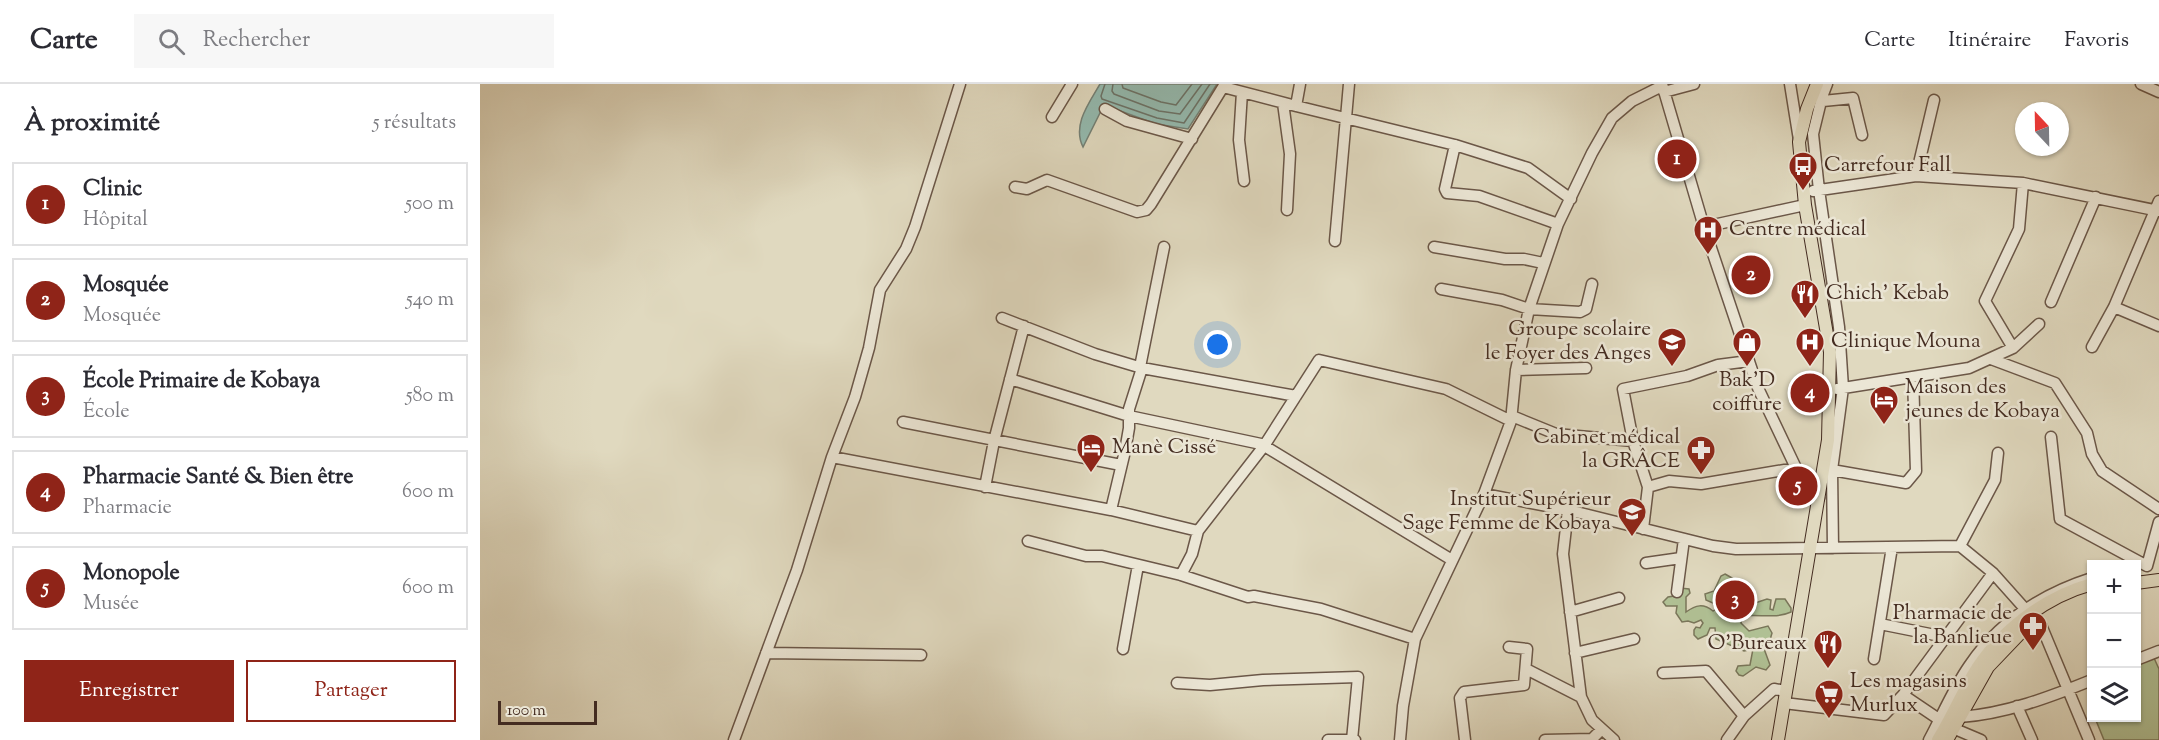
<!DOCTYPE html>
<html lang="fr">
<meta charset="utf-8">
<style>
body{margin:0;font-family:"Sorts Mill Goudy",serif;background:#f7f7f7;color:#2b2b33}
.controls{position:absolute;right:18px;bottom:18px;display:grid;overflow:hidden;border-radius:0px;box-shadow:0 2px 4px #0004}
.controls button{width:54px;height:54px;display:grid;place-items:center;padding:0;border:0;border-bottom:2px solid #e1e1e2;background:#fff;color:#2b2b33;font:30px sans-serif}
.compass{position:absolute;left:1535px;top:18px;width:54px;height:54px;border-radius:50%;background:#fff;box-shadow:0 2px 4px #0004;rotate:338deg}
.scale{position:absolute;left:18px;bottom:15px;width:99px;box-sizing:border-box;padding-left:6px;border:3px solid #442c21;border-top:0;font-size:16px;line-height:21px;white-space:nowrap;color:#442c21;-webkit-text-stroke:4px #ebe6d5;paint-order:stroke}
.you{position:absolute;left:738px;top:261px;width:21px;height:21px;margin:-15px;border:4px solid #fff;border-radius:50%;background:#1a73e8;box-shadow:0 0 0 9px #1a73e833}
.badge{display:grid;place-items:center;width:39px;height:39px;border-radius:50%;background:#8f2418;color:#fff;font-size:20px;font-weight:700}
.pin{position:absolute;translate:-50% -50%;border:3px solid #fff;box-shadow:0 2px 6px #0006}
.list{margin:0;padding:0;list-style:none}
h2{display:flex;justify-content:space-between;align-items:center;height:78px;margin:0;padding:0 24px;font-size:26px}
h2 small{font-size:20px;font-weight:400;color:#7c7c81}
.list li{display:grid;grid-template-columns:39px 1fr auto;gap:18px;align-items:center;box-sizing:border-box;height:84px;margin:0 12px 12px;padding:0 12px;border:2px solid #e1e1e2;border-radius:0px}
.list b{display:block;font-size:22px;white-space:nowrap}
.list p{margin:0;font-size:20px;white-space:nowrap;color:#7c7c81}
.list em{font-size:20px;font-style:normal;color:#7c7c81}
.actions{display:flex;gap:12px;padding:18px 24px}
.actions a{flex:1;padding:14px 0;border:2px solid #8f2418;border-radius:0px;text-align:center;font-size:21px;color:#8f2418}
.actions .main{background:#8f2418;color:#fff}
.icon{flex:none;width:33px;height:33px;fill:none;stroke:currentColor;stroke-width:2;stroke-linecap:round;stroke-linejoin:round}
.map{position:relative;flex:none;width:1679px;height:656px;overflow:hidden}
header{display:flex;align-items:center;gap:36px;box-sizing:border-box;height:84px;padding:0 30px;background:#fff;border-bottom:2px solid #e1e1e2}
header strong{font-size:28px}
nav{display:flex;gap:33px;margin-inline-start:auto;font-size:21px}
.search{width:420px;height:54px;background:#f7f7f7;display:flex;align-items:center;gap:15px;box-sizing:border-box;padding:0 21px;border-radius:0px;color:#7c7c81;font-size:22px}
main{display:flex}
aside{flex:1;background:#fff}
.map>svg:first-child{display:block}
</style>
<header>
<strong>Carte</strong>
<div class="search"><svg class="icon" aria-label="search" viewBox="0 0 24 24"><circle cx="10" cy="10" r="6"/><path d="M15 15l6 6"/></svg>Rechercher</div>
<nav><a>Carte</a><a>Itinéraire</a><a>Favoris</a></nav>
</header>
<main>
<aside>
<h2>À proximité<small>5 résultats</small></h2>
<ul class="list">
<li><span class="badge">1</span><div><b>Clinic</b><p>Hôpital</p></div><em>500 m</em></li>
<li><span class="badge">2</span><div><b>Mosquée</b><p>Mosquée</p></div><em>540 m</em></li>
<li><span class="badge">3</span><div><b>École Primaire de Kobaya</b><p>École</p></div><em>580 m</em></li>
<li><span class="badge">4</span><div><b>Pharmacie Santé &amp; Bien être</b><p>Pharmacie</p></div><em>600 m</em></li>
<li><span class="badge">5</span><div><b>Monopole</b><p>Musée</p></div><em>600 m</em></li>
</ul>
<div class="actions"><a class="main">Enregistrer</a><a>Partager</a></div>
</aside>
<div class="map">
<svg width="1679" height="656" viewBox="0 0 1679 656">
<rect width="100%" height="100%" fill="#e0d9bf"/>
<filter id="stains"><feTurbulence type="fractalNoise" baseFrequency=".00333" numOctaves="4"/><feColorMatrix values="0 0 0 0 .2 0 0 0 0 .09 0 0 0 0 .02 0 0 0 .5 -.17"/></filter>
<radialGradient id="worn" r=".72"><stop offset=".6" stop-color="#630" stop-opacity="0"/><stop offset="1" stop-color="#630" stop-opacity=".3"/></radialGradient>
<path fill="#b0c094" stroke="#7a765a" stroke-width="1.5" d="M1245 490 1252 494 1251 500 1269 513 1272 520 1287 515 1291 516 1290 525 1293 526 1296 515H1305L1311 524V528C1296 535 1280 530 1263 532L1261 539 1269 547 1288 542 1292 549 1290 556 1273 557 1270 560 1283 562 1290 581 1286 586 1276 583 1263 592 1259 591 1256 587 1258 582 1270 581 1273 565 1264 567 1236 555 1235 544H1230L1227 551 1218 555 1214 551V546L1216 543 1220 544 1223 539 1221 536 1214 539 1208 537 1202 538 1196 529 1197 522H1186L1183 518 1188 513 1194 512 1200 504 1209 505 1210 509 1206 513V528C1216 521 1223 519 1233 527L1236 525 1233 519 1226 516 1225 510 1234 507 1241 492Z
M1674 574 1679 585V656H1624L1615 634H1656L1657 581Z"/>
<path fill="#94baaf" stroke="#748176" stroke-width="1.5" d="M620 0H737L708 45 676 40 624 21 603 63C592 41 609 19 620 0Z"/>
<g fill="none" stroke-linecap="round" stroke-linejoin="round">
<path stroke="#6c7368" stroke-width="1.5" d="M625 0 621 12 622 15 677 34 704 39 730 0
M633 0 632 7 634 10 679 27 700 30 722 0
M642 0 643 4 681 18 696 21 712 0"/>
<g stroke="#6b5748" stroke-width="13">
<path id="minor" d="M1182 0 1224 143 1278 304 1316 384 1327 403 1339 414
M1310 0 1319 56
M1347 0 1342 13 1333 50 1339 106 1359 243 1363 304 1352 386 1353 464
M1661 0 1679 8
M762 8 759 56 764 97
M1184 8 1214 0
M1342 13 1343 17 1373 14 1382 51
M803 19 810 70 807 126
M816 22 975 61 1048 84 1091 115
M625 25 647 37 712 55
M572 33 592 0
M975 61 965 105 967 109 999 112 1078 140
M1436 92 1454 16
M535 103 547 105 567 96 657 128 666 126 671 120 743 3 816 22 820 0
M1333 107 1436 92 1543 99 1679 127
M1224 143 1325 121
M855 157 869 0
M954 163 1025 175H1044L1063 179
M961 205 1022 216 1049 225 1100 228 1106 225 1112 200
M1571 218 1616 113
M1634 223 1679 242
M522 234 615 270 662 284 649 325V344L645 367 631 426 718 447 712 470 701 491
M1612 263 1634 223 1679 117
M1533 264 1505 217 1539 145 1543 99
M1511 275 1575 299 1607 349 1612 370 1622 387 1679 425
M660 283 684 163
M662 284 816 312
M1036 286 1106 284
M530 295 649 332 781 360 972 476
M1357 305 1489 284 1533 264 1559 240
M1032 332 1076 350 1153 357
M423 338 641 381
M1571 353 1580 435 1667 482 1679 438
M352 373 631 426
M1352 386 1426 399 1436 387 1433 293
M505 403 514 357 544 242
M1168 403 1189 397 1221 400 1316 384
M1004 410 1088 426 1233 462 1256 465 1480 462 1513 489 1554 535 1561 541 1609 656
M1088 426 1083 470 1101 613 1112 636 1134 656
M1163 445 1168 403 1153 357 1143 305 1207 292 1238 281 1269 277
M718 447 784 362 839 276 966 305 1031 337
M548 457 606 472H622L701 491 768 513 774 512 841 525 935 555
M1480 462 1515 396 1518 369
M1166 479 1201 474
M1197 508 1204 455
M1090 528 1139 514
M1400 540 1465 553
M643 565 658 481
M286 569 441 571
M1095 569 1154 555
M1394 575 1412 463
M1656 576 1679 567
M1046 585 1101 613
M1183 589 1226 587 1264 632
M697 599 730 601 783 596 878 593 872 656
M1423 611 1460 636
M1304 619 1404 631 1423 611 1513 489
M1537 622 1552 656
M1480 633C1525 630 1570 613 1612 596
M1475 645 1501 656
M254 656 317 486 352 373 375 313 389 264 400 206 426 165 435 143 480 0
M848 656H875
M920 656 923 622 935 555 1004 410 1031 337 1036 286 1049 225 1078 140 1112 69 1132 34 1152 17 1182 2
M985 656 980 614 984 608 1044 601 1047 565 1029 563
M1065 656 1112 655 1121 646
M1247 656 1264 632 1294 605 1306 607
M1449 656C1462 632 1473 605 1489 582 1518 539 1562 510 1612 494"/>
</g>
<g stroke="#442c21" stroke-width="14">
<path id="major" d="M1656 499 1679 496
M1298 656 1348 356 1350 268 1325 121 1319 58 1327 25 1337 0
M1458 656C1471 635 1481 612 1493 591 1518 549 1564 513 1612 500
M1467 656 1508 583 1551 538"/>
</g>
<use href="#minor" stroke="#ebe6d5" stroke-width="10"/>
<use href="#major" stroke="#e0d9bf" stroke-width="12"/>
</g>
<defs>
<g id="bus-pin" transform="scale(1.5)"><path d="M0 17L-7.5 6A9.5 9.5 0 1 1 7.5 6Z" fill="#8f2418" stroke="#ebe6d5"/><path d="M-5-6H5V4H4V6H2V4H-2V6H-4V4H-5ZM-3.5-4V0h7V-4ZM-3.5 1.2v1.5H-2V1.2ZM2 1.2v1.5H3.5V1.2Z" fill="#fff"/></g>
<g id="hospital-pin" transform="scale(1.5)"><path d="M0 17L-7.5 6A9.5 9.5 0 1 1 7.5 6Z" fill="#8f2418" stroke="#ebe6d5"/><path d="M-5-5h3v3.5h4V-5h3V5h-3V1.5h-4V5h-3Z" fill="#fff"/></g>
<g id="restaurant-pin" transform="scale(1.5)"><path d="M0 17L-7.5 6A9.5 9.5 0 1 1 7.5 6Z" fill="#8f2418" stroke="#ebe6d5"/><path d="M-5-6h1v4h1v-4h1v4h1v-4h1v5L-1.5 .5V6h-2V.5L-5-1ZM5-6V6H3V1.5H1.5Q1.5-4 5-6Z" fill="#fff"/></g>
<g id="school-pin" transform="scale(1.5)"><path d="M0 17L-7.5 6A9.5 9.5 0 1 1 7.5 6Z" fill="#8f2418" stroke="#ebe6d5"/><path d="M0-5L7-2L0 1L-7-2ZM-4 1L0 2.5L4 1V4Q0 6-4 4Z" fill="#fff"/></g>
<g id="shop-pin" transform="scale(1.5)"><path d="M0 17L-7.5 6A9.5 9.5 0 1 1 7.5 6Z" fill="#8f2418" stroke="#ebe6d5"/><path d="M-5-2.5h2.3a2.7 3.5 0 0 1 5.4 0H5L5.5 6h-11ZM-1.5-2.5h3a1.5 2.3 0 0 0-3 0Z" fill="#fff"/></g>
<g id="hotel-pin" transform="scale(1.5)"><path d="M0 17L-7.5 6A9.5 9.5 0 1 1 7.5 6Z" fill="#8f2418" stroke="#ebe6d5"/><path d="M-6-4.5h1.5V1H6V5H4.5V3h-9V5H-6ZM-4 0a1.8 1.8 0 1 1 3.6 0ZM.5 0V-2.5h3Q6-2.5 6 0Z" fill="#fff"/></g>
<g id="pharmacy-pin" transform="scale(1.5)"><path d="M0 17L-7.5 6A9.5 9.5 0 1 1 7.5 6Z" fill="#8f2418" stroke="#ebe6d5"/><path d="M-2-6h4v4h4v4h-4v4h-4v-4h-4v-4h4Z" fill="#fff"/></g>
<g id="university-pin" transform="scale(1.5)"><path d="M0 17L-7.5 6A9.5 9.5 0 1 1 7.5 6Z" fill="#8f2418" stroke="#ebe6d5"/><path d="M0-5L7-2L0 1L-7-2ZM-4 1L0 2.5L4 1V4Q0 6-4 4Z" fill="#fff"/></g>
<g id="supermarket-pin" transform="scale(1.5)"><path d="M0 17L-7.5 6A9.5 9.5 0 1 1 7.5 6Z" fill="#8f2418" stroke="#ebe6d5"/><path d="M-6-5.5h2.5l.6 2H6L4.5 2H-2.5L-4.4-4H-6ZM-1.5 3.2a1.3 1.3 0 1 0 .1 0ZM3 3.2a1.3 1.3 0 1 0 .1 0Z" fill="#fff"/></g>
</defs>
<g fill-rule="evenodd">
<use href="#bus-pin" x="1323" y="82"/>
<use href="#hospital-pin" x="1228" y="146"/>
<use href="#restaurant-pin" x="1325" y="210"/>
<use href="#school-pin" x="1192" y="258"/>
<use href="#shop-pin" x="1267" y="258"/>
<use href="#hospital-pin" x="1330" y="258"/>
<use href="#hotel-pin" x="1404" y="316"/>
<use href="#hotel-pin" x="611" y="364"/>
<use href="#pharmacy-pin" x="1221" y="366"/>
<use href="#university-pin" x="1152" y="428"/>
<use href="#pharmacy-pin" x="1553" y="542"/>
<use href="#restaurant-pin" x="1348" y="560"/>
<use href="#supermarket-pin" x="1349" y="610"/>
</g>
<g text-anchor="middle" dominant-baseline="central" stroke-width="5" stroke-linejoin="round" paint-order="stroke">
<g font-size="21" fill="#442c21" stroke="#ebe6d5" text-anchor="start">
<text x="1344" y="82">Carrefour Fall</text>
<text x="1249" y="146">Centre médical</text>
<text x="1346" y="210">Chich' Kebab</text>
<text x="1171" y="246" text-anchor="end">Groupe scolaire<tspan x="1171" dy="24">le Foyer des Anges</tspan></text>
<text x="1351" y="258">Clinique Mouna</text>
<text x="1267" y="297" text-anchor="middle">Bak'D<tspan x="1267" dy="24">coiffure</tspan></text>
<text x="1425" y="304">Maison des<tspan x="1425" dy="24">jeunes de Kobaya</tspan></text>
<text x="1200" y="354" text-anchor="end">Cabinet médical<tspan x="1200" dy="24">la GRÂCE</tspan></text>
<text x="632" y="364">Manè Cissé</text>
<text x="1131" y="416" text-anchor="end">Institut Supérieur<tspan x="1131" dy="24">Sage Femme de Kobaya</tspan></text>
<text x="1532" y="530" text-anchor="end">Pharmacie de<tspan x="1532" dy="24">la Banlieue</tspan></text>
<text x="1327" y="560" text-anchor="end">O'Bureaux</text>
<text x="1370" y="598">Les magasins<tspan x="1370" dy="24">Murlux</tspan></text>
</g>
</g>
<rect width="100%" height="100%" filter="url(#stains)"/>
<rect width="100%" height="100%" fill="url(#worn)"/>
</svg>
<div class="controls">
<button>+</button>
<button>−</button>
<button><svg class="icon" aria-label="layers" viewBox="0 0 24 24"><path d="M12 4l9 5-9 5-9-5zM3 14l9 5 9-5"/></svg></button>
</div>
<svg class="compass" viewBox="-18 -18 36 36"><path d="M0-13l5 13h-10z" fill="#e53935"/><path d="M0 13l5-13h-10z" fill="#7c7c81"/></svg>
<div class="scale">100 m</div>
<div class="you"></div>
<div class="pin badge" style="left:1197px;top:75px">1</div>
<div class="pin badge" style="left:1271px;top:191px">2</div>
<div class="pin badge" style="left:1255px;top:516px">3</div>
<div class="pin badge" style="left:1330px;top:309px">4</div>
<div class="pin badge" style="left:1318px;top:402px">5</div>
</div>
</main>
